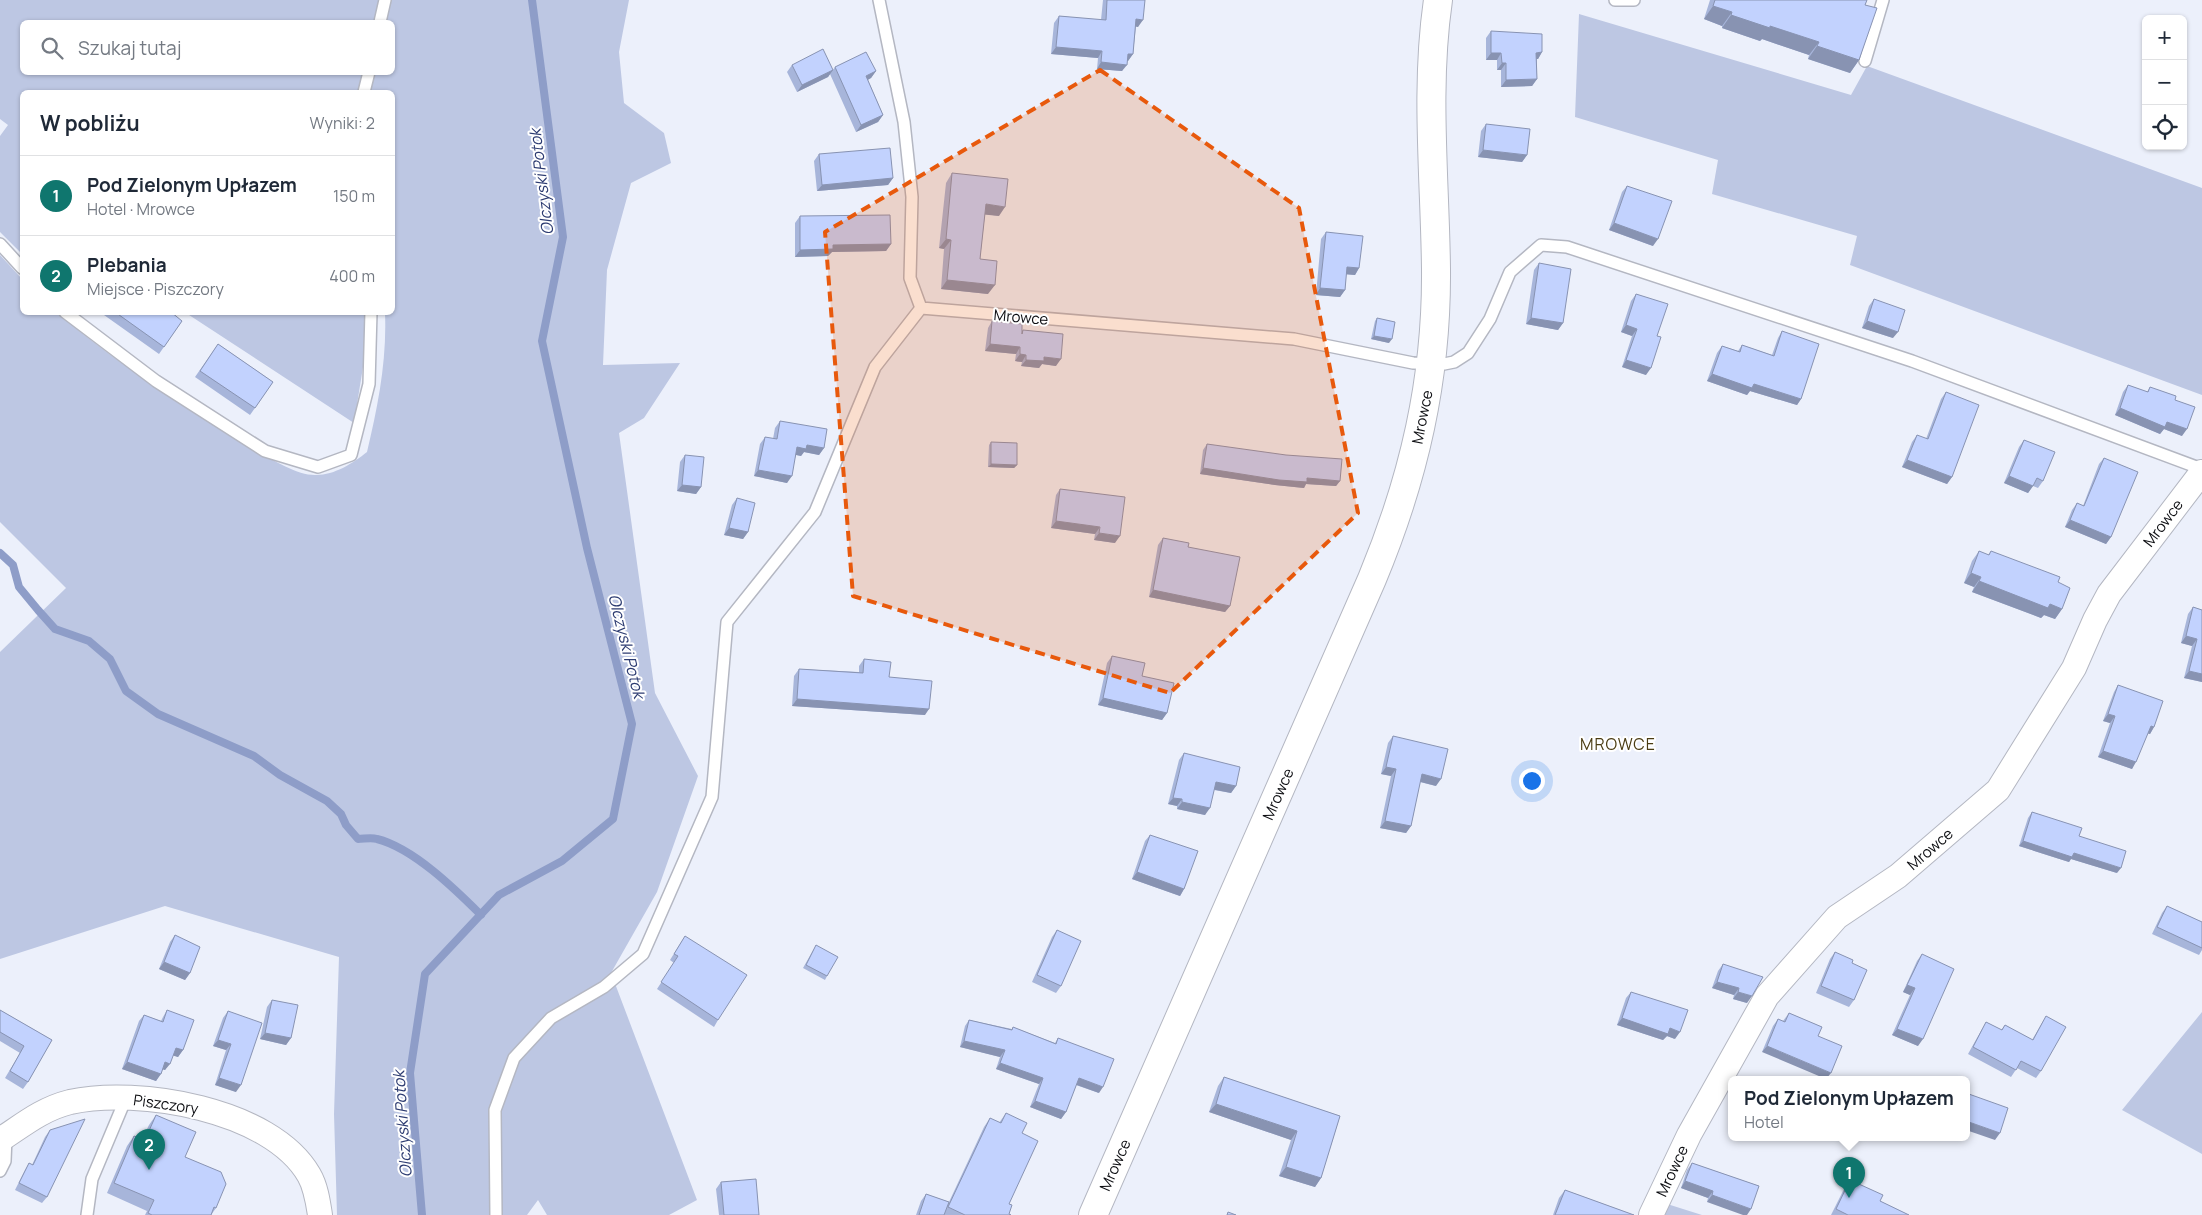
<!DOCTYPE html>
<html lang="pl">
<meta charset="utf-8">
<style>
body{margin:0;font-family:Manrope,sans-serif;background:#f2f2f3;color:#1f2937}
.controls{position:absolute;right:15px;top:15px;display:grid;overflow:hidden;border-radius:8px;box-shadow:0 1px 4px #0004}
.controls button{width:45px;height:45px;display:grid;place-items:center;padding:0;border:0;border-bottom:1px solid #e0e1e3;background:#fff;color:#1f2937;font:25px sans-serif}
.you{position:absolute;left:1531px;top:780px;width:18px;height:18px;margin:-12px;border:4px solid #fff;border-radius:50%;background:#1a73e8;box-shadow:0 0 0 8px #1a73e833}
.badge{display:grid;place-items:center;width:32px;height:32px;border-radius:50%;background:#0f766e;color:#fff;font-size:16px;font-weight:700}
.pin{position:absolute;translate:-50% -41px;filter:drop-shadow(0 1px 2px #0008)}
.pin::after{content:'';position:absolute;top:26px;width:18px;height:15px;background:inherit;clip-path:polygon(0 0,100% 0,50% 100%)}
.popup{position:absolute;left:1728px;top:1076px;width:242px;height:65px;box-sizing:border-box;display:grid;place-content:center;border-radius:8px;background:#fff;filter:drop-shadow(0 1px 4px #0005);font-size:16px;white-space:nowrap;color:#747a83}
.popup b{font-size:19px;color:#1f2937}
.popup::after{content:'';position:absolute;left:50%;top:100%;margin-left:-10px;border:10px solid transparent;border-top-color:#fff}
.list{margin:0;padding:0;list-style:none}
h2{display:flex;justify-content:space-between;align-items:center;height:65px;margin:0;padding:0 20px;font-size:21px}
h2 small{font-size:16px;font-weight:400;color:#747a83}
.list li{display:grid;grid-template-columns:32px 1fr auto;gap:15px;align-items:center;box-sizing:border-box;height:80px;padding:0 20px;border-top:1px solid #e0e1e3}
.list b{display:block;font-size:19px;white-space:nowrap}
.list p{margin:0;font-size:16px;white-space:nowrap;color:#747a83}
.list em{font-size:16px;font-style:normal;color:#747a83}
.icon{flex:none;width:28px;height:28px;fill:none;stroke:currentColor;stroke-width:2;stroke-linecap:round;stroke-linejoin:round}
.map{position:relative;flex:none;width:2202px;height:1215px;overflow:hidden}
.search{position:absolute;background:#fff;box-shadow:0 1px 4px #0004;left:20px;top:20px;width:375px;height:55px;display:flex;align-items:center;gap:12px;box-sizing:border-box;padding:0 18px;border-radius:8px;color:#747a83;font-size:19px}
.panel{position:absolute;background:#fff;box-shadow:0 1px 4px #0004;left:20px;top:90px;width:375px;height:225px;border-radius:8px}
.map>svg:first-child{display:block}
</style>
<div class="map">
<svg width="2202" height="1215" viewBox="0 0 2202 1215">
<rect width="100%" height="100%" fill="#ecf0fb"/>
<path fill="#bdc7e3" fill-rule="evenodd" d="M0 0H629L619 52 624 103 664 133 671 163 631 183 607 270 603 365 680 363 644 418 619 433 655 693 698 776 657 892 611 973 697 1200 669 1215H547L538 1200 527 1215H337L334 1114 339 957 165 906 0 959V652L66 588 0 522V255L22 279V312L58 313C110 359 172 397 232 434 252 447 292 476 316 475 335 475 353 463 367 452 378 406 387 360 385 313L392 312V92H22V254L0 232V136L8 125 0 119ZM22 22H392V72H22Z
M1579 14 1851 95 1867 66 2202 188V395L1850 265 1857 236 1712 194 1718 160 1575 117Z
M186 313H366L367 342 354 423Z
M2202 1012V1154L2122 1110Z
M1664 1203 1702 1215H1658Z"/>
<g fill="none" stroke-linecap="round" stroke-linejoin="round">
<path stroke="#8e9dc8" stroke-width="8" d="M0 553 13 565 19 587 38 610 55 629 89 641 110 659 126 691 158 714 254 756 280 775 327 801 341 814 346 825 358 839C364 839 371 837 377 839 413 848 455 889 481 915
M422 1215 410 1073 425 974 499 895 562 861 613 819 632 724 587 548 542 341 563 237 532 0"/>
<g stroke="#b4b7c2" stroke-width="14">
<path id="service" d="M879 0 904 122 912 197 910 278 921 308 1294 339 1413 363 1444 364 1454 362 1468 353 1490 319 1510 272 1541 245 1567 247 1912 361 2202 469
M1615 0H1634
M380 22 385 0
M1865 61 1883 0
M364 92 369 72
M0 244 22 268
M65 312 156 381 265 451 318 467 351 455 369 384 371 312
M0 1171 5 1161 6 1137
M87 1215 92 1179 126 1098
M496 1215 495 1110 514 1058 551 1018 604 987 643 954 712 797 727 622 815 512 875 367 921 308"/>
</g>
<g stroke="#b4b7c2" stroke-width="26">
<path id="minor" d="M0 1140C23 1125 42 1109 70 1102 138 1087 271 1109 309 1175 316 1187 318 1202 320 1215
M1651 1215 1689 1135 1767 996 1837 917 1898 876 1998 790 2074 668 2095 620 2109 594 2202 472"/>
</g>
<g stroke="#b4b7c2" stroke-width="30">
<path id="tertiary" d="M1093 1215 1372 579C1414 478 1437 379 1436 269 1435 180 1425 89 1438 0"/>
</g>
<use href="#service" stroke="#fff" stroke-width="11"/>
<use href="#minor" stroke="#fff" stroke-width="24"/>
<use href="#tertiary" stroke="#fff" stroke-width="28"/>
</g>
<path fill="#a7b5da" d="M1103 0H1145L1138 27 1136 26 1133 54 1128 61H1127L1122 71 1097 69 1098 58 1051 54 1054 23 1059 16 1101 20Z
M1710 0H1867L1865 5 1859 60 1850 73 1808 59 1809 55 1762 39 1760 41 1722 28V26L1704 19Z
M1491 31 1542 52 1538 59H1537V79L1532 86 1501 87V70H1497V60H1486V38Z
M792 65 833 70 835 67 876 71 871 78 868 80 883 115 878 122 856 132 830 74 828 77 797 92 787 72Z
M1486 124 1527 155 1522 162 1478 157 1481 131Z
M819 154 893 178 888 185 817 191 814 161Z
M952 173 999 216 985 214 980 259 988 294 941 289 944 249 939 248 946 183Z
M1627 186 1653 246 1609 230 1622 192Z
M800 216 891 244 886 251 832 252 828 256 795 257V223Z
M1326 232 1359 268 1355 275 1346 274 1345 290 1340 297 1316 295 1321 239Z
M1539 263 1563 323 1558 330 1526 324 1534 270Z
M1636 294 1646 375 1622 367 1632 336 1621 332 1631 301Z
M1874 299 1893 338 1862 328 1869 306Z
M106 312H171L182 321 159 354 104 315Z
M1377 318 1389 343 1371 339 1375 321Z
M992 321 1022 330 1056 366 1042 364 1039 368 1021 366 1022 362 1015 361 1016 354 985 351 988 328Z
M1782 331 1801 399 1797 405 1750 391 1747 395 1707 381 1717 353 1722 346 1738 351 1742 345 1772 355 1778 338Z
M218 344 273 382 250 415 195 377Z
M2128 385 2147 392 2150 387 2175 400 2182 436 2164 429 2160 434 2115 415 2123 392Z
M1946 392 1952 477 1947 484 1902 467 1912 442 1917 435 1926 439 1941 399Z
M780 421 824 448 819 455 804 452 801 456 796 455 787 483 754 476 760 444 765 437 773 439 775 428Z
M2024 440 2043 481 2038 488 2033 486 2028 493 2004 483 2019 447Z
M991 442 1017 465 1014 468 988 467 989 445Z
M1207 444 1340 481 1336 486 1306 484 1304 488 1275 485 1200 474 1203 450Z
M685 455 701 487 696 494 677 491 680 462Z
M2104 458 2111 537 2106 544 2065 527 2072 510 2077 503 2083 506 2099 464Z
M1060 489 1115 543 1094 540 1095 534 1051 528 1056 495Z
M737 498 748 532 743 539 724 535 732 505Z
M1163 538 1188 547 1230 606 1225 612 1149 597 1158 545Z
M1979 551 1988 555 1991 551 2058 582 2062 609 2055 619 2044 615 2041 618 1972 592 1974 587 1964 583 1972 561Z
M2193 607 2202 610V682L2184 678 2192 646 2181 643 2188 614Z
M1112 656 1142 676 1167 713 1162 720 1098 705 1107 663Z
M864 659 889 677 925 715 792 706 794 676 799 669 859 672V666Z
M2118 685 2154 727 2150 734 2148 733 2132 769 2098 757 2110 723 2103 721 2114 692Z
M1393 736 1436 786 1420 782 1411 826 1406 833 1380 828 1391 776 1381 774 1388 743Z
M1184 753 1236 786 1231 793 1214 790 1205 815 1177 809V806L1168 804 1179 760Z
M2032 812 2079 836 2117 873 2071 859 2069 862 2019 846 2028 818Z
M1150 835 1184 889 1180 896 1132 879 1145 841Z
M2167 906 2202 922V950L2199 955 2152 934 2162 913Z
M1057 930 1061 986 1056 993 1032 982 1052 937Z
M175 935 190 973 185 980 159 969 170 942Z
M685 936 718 1020 714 1027 657 989 674 963 670 960Z
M816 945 827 976 825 980 803 968Z
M1835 952 1852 963 1854 1000 1849 1007 1816 993 1830 959Z
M1922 954 1918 1046 1892 1035 1910 995 1903 992 1917 961Z
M1723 964 1747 1003 1733 999 1734 995 1712 988 1718 971Z
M1631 992 1675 1039 1667 1036 1663 1040 1617 1025 1626 998Z
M272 1000 291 1038 286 1045 260 1039 267 1007Z
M0 1010 52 1040 28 1082 23 1089 5 1078 20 1053 0 1041Z
M167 1010 183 1050 178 1057 173 1055 165 1070 163 1069 156 1081 122 1069 139 1021 144 1015 161 1021 163 1017Z
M228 1011 236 1092 215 1085 226 1050 213 1046 223 1018Z
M1789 1013 1822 1027 1762 1052 1773 1026 1778 1019 1783 1021Z
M2046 1016 2041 1071 2036 1078 2017 1068 2011 1077 1968 1054 1982 1029 1986 1022 2001 1030 2005 1025 2032 1040Z
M969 1020 1012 1029 1013 1027 1055 1043 1058 1038 1099 1093 1076 1085 1066 1112 1061 1119 1030 1107 1039 1084 996 1069 1000 1057 960 1047 965 1026Z
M1224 1077 1340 1116 1321 1178 1315 1187 1279 1176 1291 1140 1209 1112 1218 1086Z
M1006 1113 1022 1133 1009 1204V1214L1011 1215H916L921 1201 926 1194 949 1202 984 1127 990 1118 999 1123Z
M156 1115 185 1157 216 1208 211 1215H145L147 1211 107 1193 127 1146 134 1136 142 1139 149 1125Z
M50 1130 47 1197 42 1203 15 1190 25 1170 29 1163 32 1165 45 1137Z
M1692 1163 1759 1186 1707 1202 1708 1198 1681 1188 1687 1170Z
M1850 1180 1880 1201 1909 1215H1831L1843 1191Z
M721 1182 759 1215H719L716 1189Z
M1565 1190 1634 1215H1553L1559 1198Z"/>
<path fill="#8893b2" d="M1713 6 1732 12 1722 26 1704 19Z
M1731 15 1770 26 1819 42 1809 55 1762 39 1760 41 1722 28Z
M1136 19 1143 20 1138 27 1132 26Z
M1817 46 1859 60 1850 73 1808 59Z
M1056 47 1102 51 1098 58 1051 54Z
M1542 52 1538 59H1532L1536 53Z
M1491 53H1501L1497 60H1486Z
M1128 54H1133L1128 61H1123Z
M1101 62 1127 65 1122 71 1097 69Z
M1502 63H1506L1501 70H1497Z
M833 70 828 77 797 92 802 85Z
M876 71 871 78 861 83 866 76Z
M1537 79 1532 86 1501 87 1506 80Z
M883 115 878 122 856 132 861 125Z
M1483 150 1527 155 1522 162 1478 157Z
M893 178 888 185 817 191 822 185Z
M986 204 1005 207 999 216 979 214Z
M1614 223 1658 239 1653 246 1609 230Z
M946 239 951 240 944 249 939 248Z
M891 244 886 251 832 252 828 256 795 257 800 250 833 245Z
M1347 267 1359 268 1355 275 1342 274Z
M947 280 995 285 988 294 941 289Z
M1320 288 1345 290 1340 297 1316 295Z
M1531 318 1563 323 1558 330 1526 324Z
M1867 321 1898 332 1893 338 1862 328Z
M1626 325 1637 329 1632 336 1621 332Z
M1374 336 1392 339 1389 343 1371 339Z
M990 344 1020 347 1016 354 985 351Z
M1020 354 1026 355 1022 362 1015 361Z
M1044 357 1061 359 1056 366 1042 364 1039 368 1021 366 1026 360Z
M1626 360 1651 368 1646 375 1622 367Z
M1712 374 1754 384 1801 399 1797 405 1750 391 1747 395 1707 381Z
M2120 408 2167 422 2187 429 2182 436 2164 429 2160 434 2115 415Z
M807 445 824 448 819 455 804 452 801 456 792 454 797 447Z
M1907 460 1952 477 1947 484 1902 467Z
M991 464 1017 465 1014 468 988 467Z
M1203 468 1307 478 1340 481 1336 486 1306 484 1304 488 1275 485 1200 474Z
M758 470 792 476 787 483 754 476Z
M2009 476 2033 486 2028 493 2004 483Z
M682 485 701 487 696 494 677 491Z
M2070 520 2111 537 2106 544 2065 527Z
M1056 521 1100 527 1095 534 1051 528Z
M729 528 748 532 743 539 724 535Z
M1099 533 1120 536 1115 543 1094 540Z
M1971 573 1981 577 1974 587 1964 583Z
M1979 581 2050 604 2062 609 2055 619 2044 615 2041 618 1972 592Z
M1153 590 1230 606 1225 612 1149 597Z
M2186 636 2197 639 2192 646 2181 643Z
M2189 671 2202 674V682L2184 678Z
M1103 698 1167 713 1162 720 1098 705Z
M797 699 929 709 925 715 792 706Z
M2108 714 2115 716 2110 723 2103 721Z
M2151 726 2154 727 2150 734 2146 733Z
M2103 751 2136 762 2132 769 2098 757Z
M1386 767 1396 769 1391 776 1381 774Z
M1422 774 1441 779 1436 786 1417 781Z
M1216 782 1236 786 1231 793 1211 789Z
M1173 798 1182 799 1177 806 1168 804Z
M1182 802 1210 808 1205 815 1177 809Z
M1385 821 1411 826 1406 833 1380 828Z
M2023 841 2074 853 2121 868 2117 873 2071 859 2069 862 2019 846Z
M1137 872 1184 889 1180 896 1132 879Z
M164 962 190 973 185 980 159 969Z
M1717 982 1739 988 1734 995 1712 988Z
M1907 985 1915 988 1910 995 1903 992Z
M1738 992 1752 996 1747 1003 1733 999Z
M1622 1018 1670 1028 1680 1032 1675 1039 1667 1036 1663 1040 1617 1025Z
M1897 1029 1923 1039 1918 1046 1892 1035Z
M265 1033 291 1038 286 1045 260 1039Z
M218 1040 231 1044 226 1050 213 1046Z
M964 1041 1005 1050 1000 1057 960 1047Z
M1767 1046 1831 1073 1826 1079 1762 1052Z
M176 1048 183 1050 178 1057 171 1055Z
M127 1062 161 1074 156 1081 122 1069Z
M165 1062 170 1064 165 1070 161 1069Z
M1000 1063 1043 1078 1039 1084 996 1069Z
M219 1078 241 1085 236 1092 215 1085Z
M1079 1078 1103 1087 1099 1093 1074 1084Z
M1035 1101 1066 1112 1061 1119 1030 1107Z
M1216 1104 1297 1131 1291 1140 1209 1112Z
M1966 1121 2000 1133 1995 1140 1966 1130Z
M1286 1167 1321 1178 1315 1187 1279 1176Z
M1685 1181 1713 1191 1708 1198 1681 1188Z
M1712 1195 1751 1209 1747 1215H1743L1707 1202Z"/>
<path fill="#c2d2fe" stroke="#8893b2" d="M1107 0H1145L1143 20 1136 19 1133 54H1128L1127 65 1101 62 1102 51 1056 47 1059 16 1106 20Z
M1715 0H1867L1865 5 1877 8 1859 60 1817 46 1819 42 1770 26V28L1731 15 1732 12 1713 6Z
M1491 31 1542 34V52L1536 53 1537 79 1506 80V63H1502L1501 53H1491Z
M823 49 833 70 802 85 792 65Z
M866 52 876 71 866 76 883 115 861 125 835 67Z
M1486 124 1530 129 1527 155 1483 150Z
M890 148 893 178 822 185 819 154Z
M952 173 1008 179 1005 207 986 204 980 259 997 261 995 285 947 280 951 240 946 239Z
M1627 186 1672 201 1658 239 1614 223Z
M890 215 891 244 833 245V249L800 250V216Z
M1326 232 1363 236 1359 268 1347 267 1345 290 1320 288Z
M1539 263 1571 269 1563 323 1531 318Z
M1636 294 1668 304 1657 336 1661 337 1651 368 1626 360 1637 329 1626 325Z
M1874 299 1905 310 1898 332 1867 321Z
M115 312H171L182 321 164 347Z
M1377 318 1395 322 1392 339 1374 336Z
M992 321 1022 324V334L1023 330 1063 334 1061 359 1044 357V361L1026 360V355L1020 354V347L990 344Z
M1782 331 1819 344 1801 399 1754 384 1752 388 1712 374 1722 346 1740 352 1742 345 1774 356Z
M218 344 273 382 255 408 200 371Z
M2128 385 2148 392 2150 387 2176 396 2175 400 2195 407 2187 429 2167 422 2165 427 2120 408Z
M1946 392 1979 405 1952 477 1907 460 1917 435 1928 439Z
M780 421 827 429 824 448 807 445 806 449 797 447 792 476 758 470 765 437 777 439Z
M2024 440 2055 452 2043 481 2037 478 2033 486 2009 476Z
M991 442 1017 443V465L991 464Z
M1207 444 1286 455 1342 459 1340 481 1307 478V482L1279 480 1203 468Z
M685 455 704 457 701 487 682 485Z
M2104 458 2138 472 2111 537 2070 520 2077 503 2084 506Z
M1060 489 1125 497 1120 536 1099 533 1100 527 1056 521Z
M737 498 755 503 748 532 729 528Z
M1163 538 1189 543 1188 547 1240 557 1230 606 1153 590Z
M1979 551 1989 555 1991 551 2060 577 2058 582 2070 588 2062 609 2050 604 2048 608 1979 581 1981 577 1971 573Z
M2193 607 2202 610V674L2189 671 2197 639 2186 636Z
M1112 656 1145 663 1142 676 1174 683 1167 713 1103 698Z
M864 659 891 662 889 677 932 681 929 709 797 699 799 669 863 673Z
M2118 685 2163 701 2154 727 2151 726 2136 762 2103 751 2115 716 2108 714Z
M1393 736 1448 749 1441 779 1422 774 1411 826 1385 821 1396 769 1386 767Z
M1184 753 1240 767 1236 786 1216 782 1210 808 1182 802V799L1173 798Z
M2032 812 2082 828 2079 836 2126 851 2121 868 2074 853 2072 857 2023 841Z
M1150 835 1198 851 1184 889 1137 872Z
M2167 906 2202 922V948L2157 927Z
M1057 930 1081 941 1061 986 1037 975Z
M175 935 200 947 190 973 164 962Z
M685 936 747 975 718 1020 661 982 678 956 674 954Z
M816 945 838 957 827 976 806 965Z
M1835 952 1853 960 1852 963 1867 970 1854 1000 1821 986Z
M1922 954 1954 969 1923 1039 1897 1029 1915 988 1907 985Z
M1723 964 1763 977 1752 996 1738 992 1739 988 1717 982Z
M1631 992 1688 1010 1680 1032 1670 1028 1668 1034 1622 1018Z
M272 1000 298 1005 291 1038 265 1033Z
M0 1010 52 1040 28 1082 10 1071 24 1046 0 1032Z
M167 1010 194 1020 183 1050 176 1048 170 1064 165 1062 161 1074 127 1062 144 1015 163 1022Z
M228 1011 262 1023 241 1085 219 1078 231 1044 218 1040Z
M1789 1013 1822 1027 1818 1036 1842 1046 1831 1073 1767 1046 1778 1019 1785 1022Z
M2046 1016 2066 1027 2041 1071 2021 1061 2016 1070 1973 1047 1986 1022 2002 1030 2005 1025 2033 1040Z
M969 1020 1012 1030 1013 1027 1056 1044 1058 1038 1114 1059 1103 1087 1079 1078 1066 1112 1035 1101 1043 1078 1000 1063 1005 1050 964 1041Z
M1224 1077 1340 1116 1321 1178 1286 1167 1297 1131 1216 1104Z
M1966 1093 2008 1108 2000 1133 1966 1121Z
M1006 1113 1027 1123 1022 1133 1038 1141 1009 1204 1012 1205 1009 1214 1011 1215H965L948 1207 990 1118 1001 1123Z
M156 1115 196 1132 185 1157 221 1172 226 1184 216 1208 214 1207 211 1215H152L148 1213 154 1200 114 1183 134 1136 145 1140Z
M85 1119 47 1197 19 1183 29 1163 33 1165 50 1130Z
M1692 1163 1759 1186 1751 1209 1712 1195 1713 1191 1685 1181Z
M756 1179 759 1215H724L721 1182Z
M1850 1180 1883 1195 1880 1201 1909 1215H1848L1836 1209Z
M1565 1190 1634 1215H1555Z
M926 1194 949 1202 944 1215H919Z
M1228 1212 1236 1215H1227Z"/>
<path fill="#e8590c" fill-opacity="0.2" stroke="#e8590c" stroke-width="4" stroke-dasharray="10 6" stroke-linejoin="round" d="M1100 70 1299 208 1358 513 1170 693 853 596 825 232Z"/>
<g text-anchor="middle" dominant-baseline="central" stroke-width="4" stroke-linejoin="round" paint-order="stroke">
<g font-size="15" fill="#0c0d11" stroke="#fff">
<text transform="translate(1021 317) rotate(5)">Mrowce</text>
<text transform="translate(1422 417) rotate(-79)">Mrowce</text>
<text transform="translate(2163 523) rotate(-53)">Mrowce</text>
<text transform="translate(1278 794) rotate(-66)">Mrowce</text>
<text transform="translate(1930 849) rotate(-41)">Mrowce</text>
<text transform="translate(166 1104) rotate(8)">Piszczory</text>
<text transform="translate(1115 1165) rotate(-66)">Mrowce</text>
<text transform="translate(1672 1171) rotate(-65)">Mrowce</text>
</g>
<g font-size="16" font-style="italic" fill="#2c3b71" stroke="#fff">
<text transform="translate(541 182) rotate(-97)">Olczyski Potok</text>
<text transform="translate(627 646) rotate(76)">Olczyski Potok</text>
<text transform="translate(402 1124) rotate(-94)">Olczyski Potok</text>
</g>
<g font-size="16" letter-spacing="1" fill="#4a3c13" stroke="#fff">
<text x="1618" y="744">MROWCE</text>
</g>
</g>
</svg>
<div class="controls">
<button>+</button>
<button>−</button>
<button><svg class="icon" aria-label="locate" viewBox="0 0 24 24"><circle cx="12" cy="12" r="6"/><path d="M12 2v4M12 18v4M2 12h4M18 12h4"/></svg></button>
</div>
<div class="you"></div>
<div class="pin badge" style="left:1849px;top:1198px">1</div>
<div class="popup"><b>Pod Zielonym Upłazem</b>Hotel</div>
<div class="pin badge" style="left:149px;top:1170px">2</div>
<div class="search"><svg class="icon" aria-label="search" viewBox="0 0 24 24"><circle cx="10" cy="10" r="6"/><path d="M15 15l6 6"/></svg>Szukaj tutaj</div>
<section class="panel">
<h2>W pobliżu<small>Wyniki: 2</small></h2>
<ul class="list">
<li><span class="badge">1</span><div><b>Pod Zielonym Upłazem</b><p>Hotel · Mrowce</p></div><em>150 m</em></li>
<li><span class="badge">2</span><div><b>Plebania</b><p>Miejsce · Piszczory</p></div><em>400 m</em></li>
</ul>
</section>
</div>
